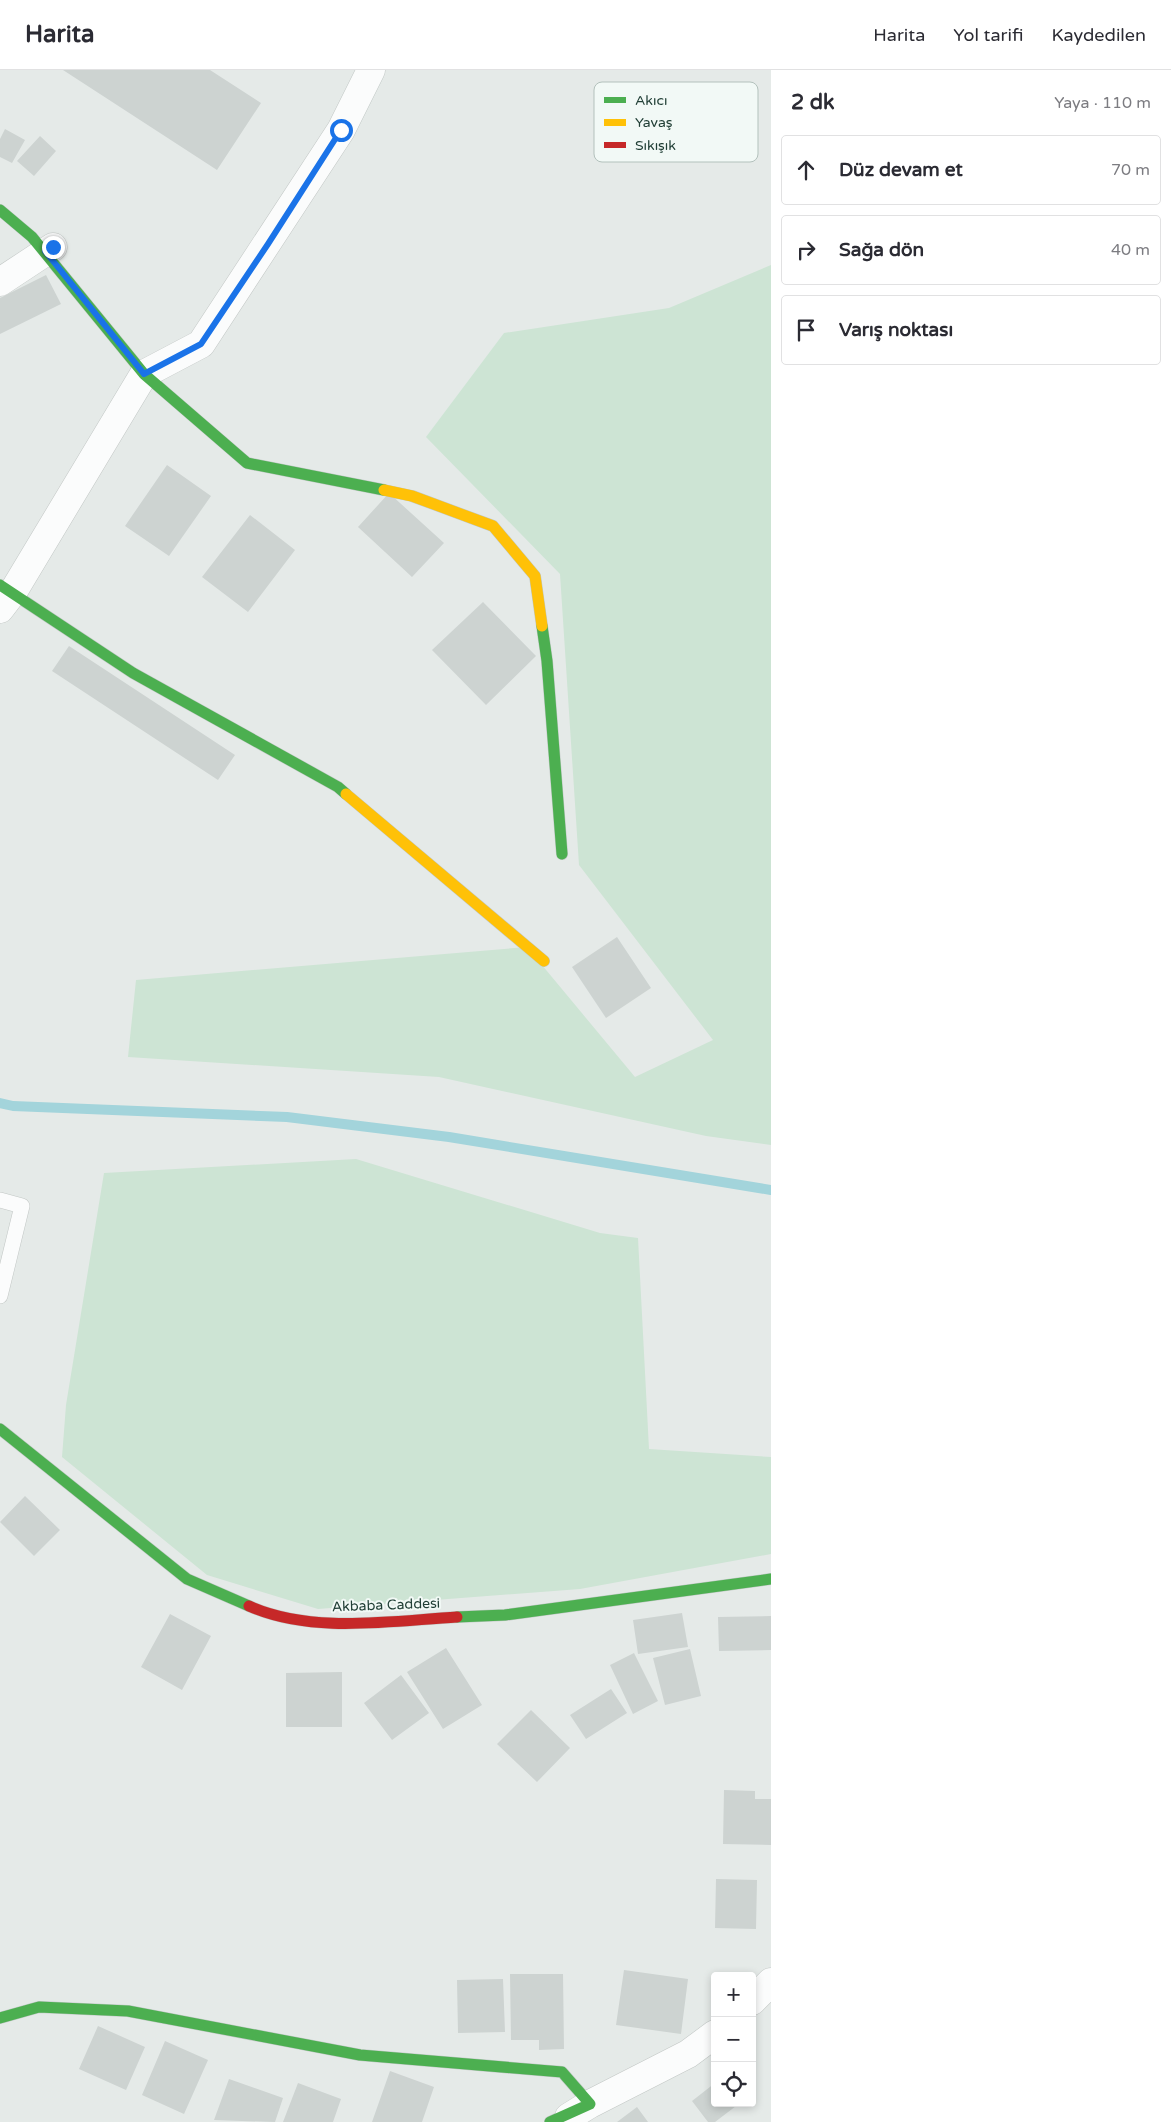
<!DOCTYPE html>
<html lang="tr">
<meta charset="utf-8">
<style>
body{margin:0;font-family:"Varela Round",sans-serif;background:#f7f7f7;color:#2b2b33}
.controls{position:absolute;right:15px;bottom:15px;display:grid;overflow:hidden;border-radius:5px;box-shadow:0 2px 8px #0003}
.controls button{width:45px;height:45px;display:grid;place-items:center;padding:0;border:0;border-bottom:1px solid #e1e1e2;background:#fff;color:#2b2b33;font:25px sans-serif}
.stop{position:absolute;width:15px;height:15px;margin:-11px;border:4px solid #1a73e8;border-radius:50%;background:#fff}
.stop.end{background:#1a73e8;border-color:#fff;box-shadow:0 1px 5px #0008}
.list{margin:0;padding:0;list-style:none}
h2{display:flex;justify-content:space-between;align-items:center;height:65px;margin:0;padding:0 20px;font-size:21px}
h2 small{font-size:16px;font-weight:400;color:#7c7c81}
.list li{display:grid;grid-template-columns:32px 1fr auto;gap:15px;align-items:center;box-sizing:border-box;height:70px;margin:0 10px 10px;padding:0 10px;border:1px solid #e1e1e2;border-radius:5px}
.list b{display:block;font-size:19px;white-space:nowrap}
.list em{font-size:16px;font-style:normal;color:#7c7c81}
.icon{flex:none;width:28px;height:28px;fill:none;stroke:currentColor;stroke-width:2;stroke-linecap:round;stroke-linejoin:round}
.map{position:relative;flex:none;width:771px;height:2052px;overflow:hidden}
header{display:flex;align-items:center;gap:30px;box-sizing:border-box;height:70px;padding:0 25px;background:#fff;border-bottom:1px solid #e1e1e2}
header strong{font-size:24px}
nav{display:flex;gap:28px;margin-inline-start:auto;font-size:18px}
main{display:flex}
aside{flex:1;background:#fff}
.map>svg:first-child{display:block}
</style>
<header>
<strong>Harita</strong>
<nav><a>Harita</a><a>Yol tarifi</a><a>Kaydedilen</a></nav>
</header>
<main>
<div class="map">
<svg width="771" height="2052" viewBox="0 0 771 2052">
<rect width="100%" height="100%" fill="#e5eae8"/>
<path fill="#cde4d4" d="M771 195V1075L706 1066 439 1007 128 987 136 910 527 877 635 1007 713 970 579 795 560 504 426 367 504 263 669 238Z
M356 1089 600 1163 638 1168 649 1379 771 1387V1484L580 1519 318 1539 207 1505 62 1387 66 1335 104 1103Z"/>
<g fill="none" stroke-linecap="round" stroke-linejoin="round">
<path stroke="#a3d4db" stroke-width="10" d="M0 1033 13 1036 287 1047 449 1067 771 1120"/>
</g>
<path fill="#cdd3d1" d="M63 0H210L261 33 217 100Z
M5 59 25 70 12 93 0 87V69Z
M40 66 56 81 34 106 17 91Z
M46 205 61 234 0 264V228Z
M167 395 211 426 169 486 125 456Z
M389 423 444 473 412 507 358 457Z
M250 445 295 480 248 542 202 507Z
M483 532 536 586 486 635 432 580Z
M69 576 235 685 218 710 52 601Z
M617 867 651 918 606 948 572 897Z
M25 1426 60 1460 34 1486 0 1452Z
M682 1543 688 1577 638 1584 633 1550Z
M170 1544 211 1566 182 1620 141 1597Z
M771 1546V1580L719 1581 718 1547Z
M446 1578 482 1635 443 1659 407 1602Z
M690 1579 701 1626 665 1635 653 1588Z
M634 1583 658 1631 633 1644 610 1595Z
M342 1602V1657H286V1603Z
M401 1605 429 1643 392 1670 364 1633Z
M611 1619 627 1643 586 1669 570 1645Z
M531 1640 570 1678 537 1712 497 1674Z
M724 1720 755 1721V1729H771V1775L723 1774Z
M716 1809 757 1810 756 1859 715 1858Z
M624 1900 688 1909 681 1964 616 1955Z
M510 1904H563L564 1979 539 1980V1970H511Z
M503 1909 505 1962 458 1963 457 1910Z
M98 1956 145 1977 126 2020 79 1999Z
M165 1971 208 1990 184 2044 142 2025Z
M390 2001 434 2017 422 2052H372Z
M229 2009 283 2028 275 2052 214 2050Z
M298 2013 341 2029 333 2052H283Z
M715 2013V2033H740L715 2052H708L692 2031Z
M637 2037 648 2052H617Z"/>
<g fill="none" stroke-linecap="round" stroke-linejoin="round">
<g stroke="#c2c7c5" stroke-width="16">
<path id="lane" d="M0 1130 22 1136 0 1226"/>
</g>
<g stroke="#c2c7c5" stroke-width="29">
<path id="street" d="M0 212 53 177
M0 539 13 522 144 304 201 274 341 60 371 0
M752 1931 771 1912
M569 2047 590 2034 688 1984 715 1964"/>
</g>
<g stroke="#c0c8c5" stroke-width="12">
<path id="fast" d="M0 140 32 167 144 304 247 393 384 420
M0 515 133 603 338 717 346 724
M542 556 547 591 562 784
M0 1359 187 1509 249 1536
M457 1547 505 1545 771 1509
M0 1948 39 1937 128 1941 360 1985 562 2002 590 2034 550 2052"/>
</g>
<g stroke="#c0c8c5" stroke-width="12">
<path id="slow" d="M384 420 412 426 493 456 535 506 542 556
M346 724 544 891"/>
</g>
<g stroke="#c0c8c5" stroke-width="12">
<path id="jam" d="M249 1536C312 1564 389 1551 457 1547"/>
</g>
<use href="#lane" stroke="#fbfcfc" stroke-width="15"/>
<use href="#street" stroke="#fbfcfc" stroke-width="28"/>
<use href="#fast" stroke="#4caf50" stroke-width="11"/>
<use href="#slow" stroke="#ffc107" stroke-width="11"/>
<use href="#jam" stroke="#c62828" stroke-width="11"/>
</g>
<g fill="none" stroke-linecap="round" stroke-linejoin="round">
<path stroke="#1a73e8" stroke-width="6" d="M53 177 45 181 144 304 201 274 268 174 341 60"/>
</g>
<g text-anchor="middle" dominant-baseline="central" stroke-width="4" stroke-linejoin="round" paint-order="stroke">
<g font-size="14" fill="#213f36" stroke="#f2f9f6">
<text transform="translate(386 1535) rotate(-2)">Akbaba Caddesi</text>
</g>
</g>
<rect x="594" y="12" width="164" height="80" rx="8" fill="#f2f9f6" stroke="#b3c1bc" stroke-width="1"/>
<rect x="604" y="27" width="22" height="6" fill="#4caf50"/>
<rect x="604" y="49" width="22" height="7" fill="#ffc107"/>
<rect x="604" y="72" width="22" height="6" fill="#c62828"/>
<g font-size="14" fill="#213f36">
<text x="635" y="35">Akıcı</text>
<text x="635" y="57">Yavaş</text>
<text x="635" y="80">Sıkışık</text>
</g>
</svg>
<div class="controls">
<button>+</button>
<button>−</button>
<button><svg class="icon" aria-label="locate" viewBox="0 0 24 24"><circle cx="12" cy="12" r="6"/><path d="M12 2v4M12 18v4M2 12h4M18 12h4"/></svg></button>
</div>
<div class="stop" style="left:341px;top:60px"></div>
<div class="stop end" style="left:53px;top:177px"></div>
</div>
<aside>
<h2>2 dk<small>Yaya · 110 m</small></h2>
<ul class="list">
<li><svg class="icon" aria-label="ahead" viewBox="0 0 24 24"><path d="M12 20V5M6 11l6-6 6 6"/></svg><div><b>Düz devam et</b></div><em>70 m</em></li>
<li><svg class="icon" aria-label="right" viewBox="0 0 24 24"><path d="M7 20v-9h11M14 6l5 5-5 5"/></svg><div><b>Sağa dön</b></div><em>40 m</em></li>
<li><svg class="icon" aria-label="arrive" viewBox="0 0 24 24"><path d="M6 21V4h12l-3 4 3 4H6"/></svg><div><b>Varış noktası</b></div></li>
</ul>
</aside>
</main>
